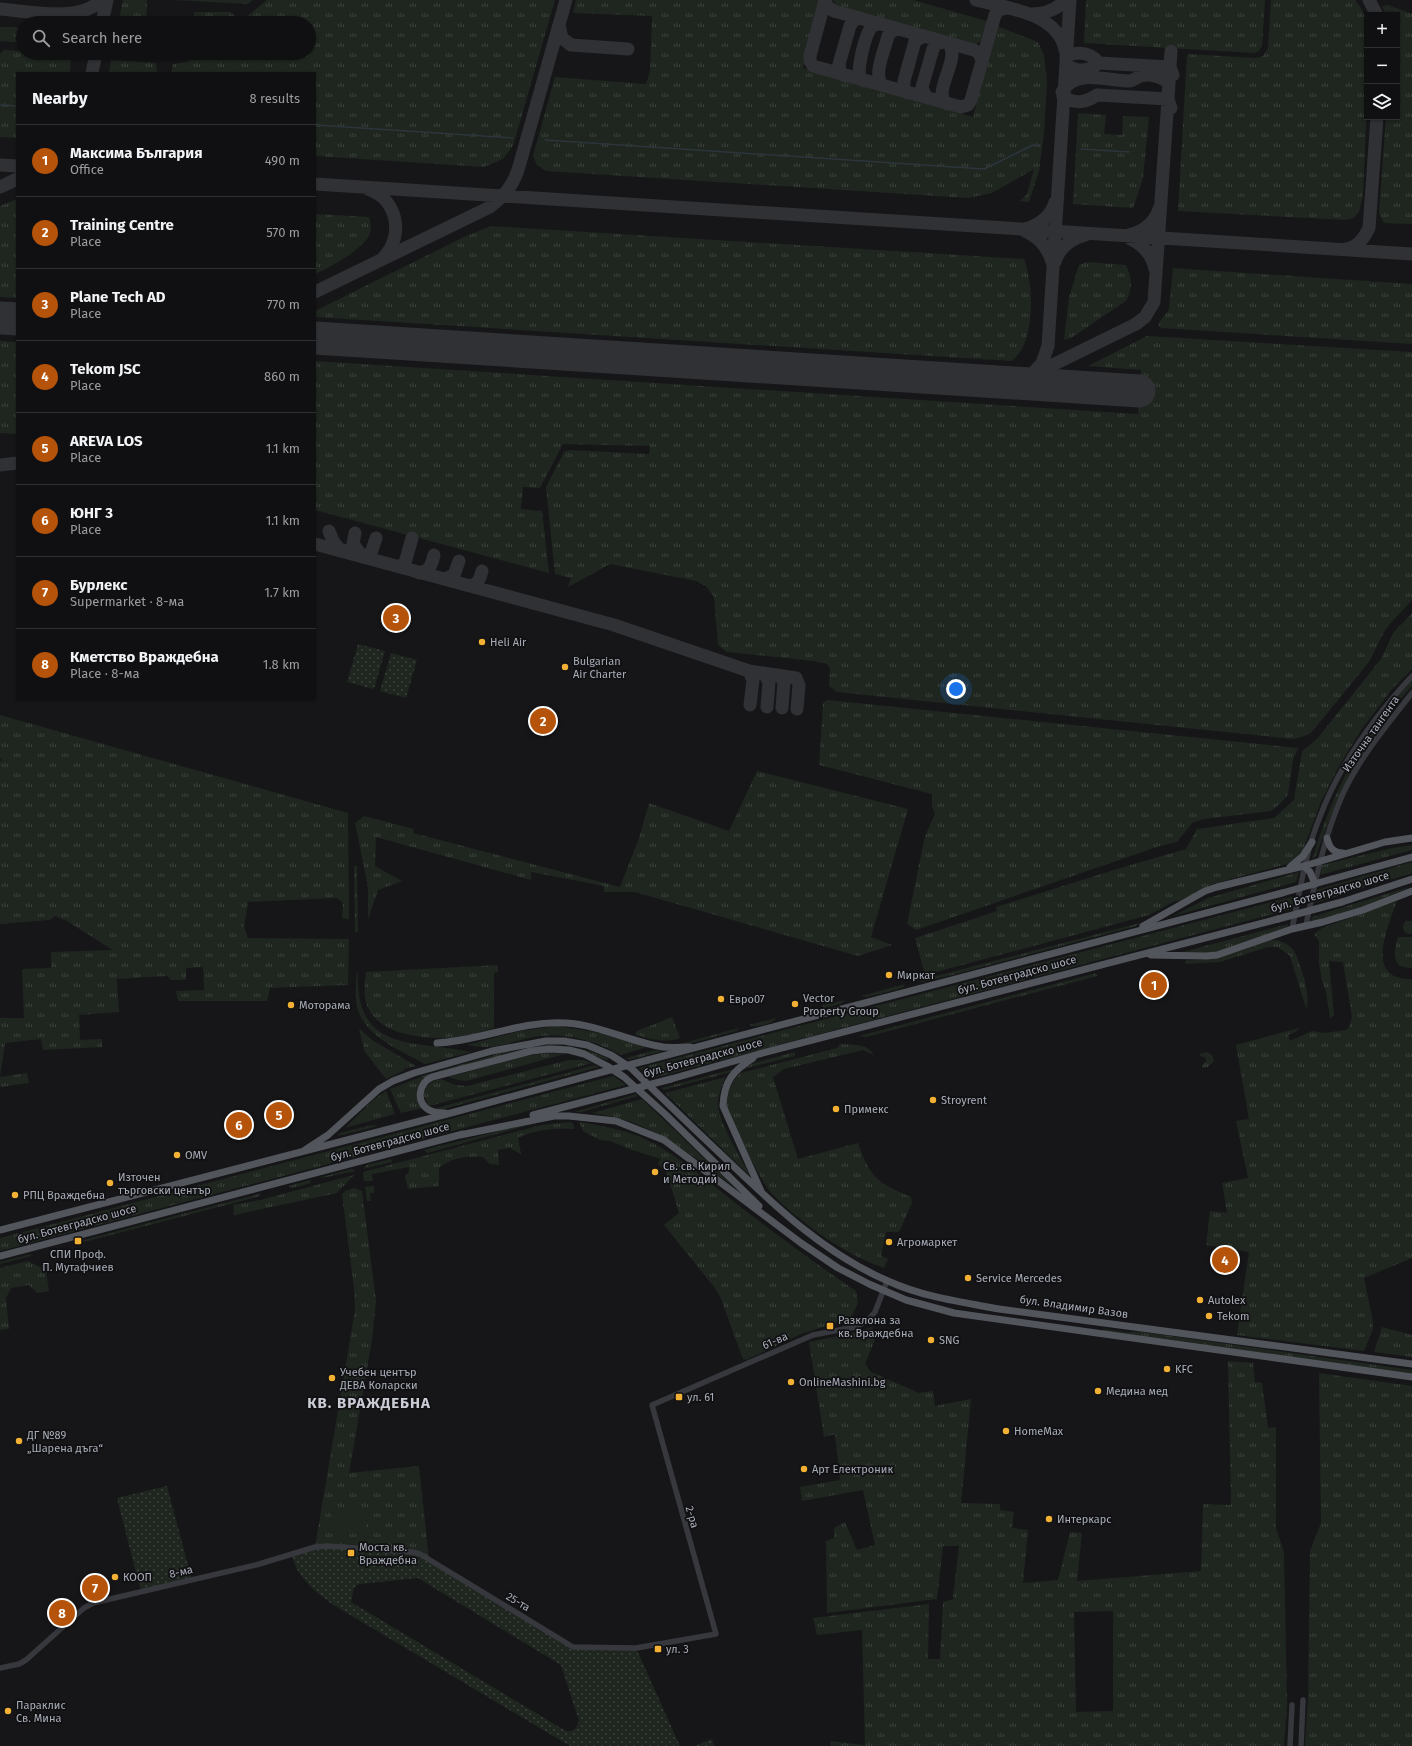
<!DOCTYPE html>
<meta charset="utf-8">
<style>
body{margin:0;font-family:"Fira Sans",sans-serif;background:#1e1e20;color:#f1f3f6}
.controls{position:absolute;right:12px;top:12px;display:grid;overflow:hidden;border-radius:0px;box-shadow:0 1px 3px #0004}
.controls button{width:36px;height:36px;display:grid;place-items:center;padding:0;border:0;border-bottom:1px solid #303032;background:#101012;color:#f1f3f6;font:20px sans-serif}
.you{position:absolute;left:956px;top:689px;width:14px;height:14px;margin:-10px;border:3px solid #fff;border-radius:50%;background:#1a73e8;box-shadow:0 0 0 6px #1a73e833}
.badge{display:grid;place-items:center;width:26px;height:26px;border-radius:50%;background:#b45309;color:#fff;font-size:13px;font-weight:700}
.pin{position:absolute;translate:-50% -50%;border:2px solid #fff;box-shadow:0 1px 4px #0006}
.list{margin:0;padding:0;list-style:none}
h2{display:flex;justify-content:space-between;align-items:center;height:52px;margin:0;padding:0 16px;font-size:17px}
h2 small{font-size:13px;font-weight:400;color:#9c9d9f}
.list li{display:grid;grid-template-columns:26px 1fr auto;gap:12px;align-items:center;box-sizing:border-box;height:72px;padding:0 16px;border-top:1px solid #303032}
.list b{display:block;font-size:15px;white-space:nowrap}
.list p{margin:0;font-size:13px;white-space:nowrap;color:#9c9d9f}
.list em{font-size:13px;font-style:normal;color:#9c9d9f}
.icon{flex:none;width:22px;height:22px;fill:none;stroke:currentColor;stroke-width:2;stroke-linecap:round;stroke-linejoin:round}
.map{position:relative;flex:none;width:1412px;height:1746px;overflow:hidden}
.search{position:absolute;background:#101012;box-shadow:0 1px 3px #0004;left:16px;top:16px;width:300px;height:44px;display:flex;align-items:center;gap:10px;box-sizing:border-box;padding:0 14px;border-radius:22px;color:#9c9d9f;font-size:15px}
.panel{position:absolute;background:#101012;box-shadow:0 1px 3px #0004;left:16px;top:72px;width:300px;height:628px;border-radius:0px}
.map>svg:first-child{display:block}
</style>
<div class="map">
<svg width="1412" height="1746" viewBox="0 0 1412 1746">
<defs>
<pattern id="grass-tufts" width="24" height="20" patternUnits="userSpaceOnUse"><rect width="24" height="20" fill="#1e261f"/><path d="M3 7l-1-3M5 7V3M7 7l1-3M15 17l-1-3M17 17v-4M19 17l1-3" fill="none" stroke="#3c433d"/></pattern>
<pattern id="park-dots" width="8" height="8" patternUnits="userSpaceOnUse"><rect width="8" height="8" fill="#1e261f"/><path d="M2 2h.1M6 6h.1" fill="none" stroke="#3c433d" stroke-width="1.8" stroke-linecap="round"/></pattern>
</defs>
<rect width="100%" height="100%" fill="#161618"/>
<path fill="url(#grass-tufts)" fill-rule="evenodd" d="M123 0H147L146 23H118Z
M173 0H253L248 4Z
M267 0H555L513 146 503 159 484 167 315 156V73H171L173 64 187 62 202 53H309V23H239Z
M576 0H821L803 68 973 117 997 26 1038 42 1044 55 1047 83 1044 133 1039 171 1029 202 1020 201 1027 194 1034 169 992 193 968 198 546 171 537 165 533 156 555 77 646 84 650 71 652 16 573 13Z
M833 0H913L987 21C993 34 981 45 969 45L843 10 838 7Z
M1086 0H1265L1262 46 1259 51 1254 53 1084 43Z
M1271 0H1355L1362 10 1367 21V106L1363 195 1359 212 1354 218 1346 220 1178 211 1187 54 1256 58 1263 56 1268 48Z
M1388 5 1412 14V224L1384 223 1379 213 1386 117H1397V15H1386L1382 6Z
M197 12H230L235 16 226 23H193L194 13Z
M0 27H15L23 29V43L0 41Z
M4 50 67 55 71 57 70 73H17V138L0 137V54Z
M111 60 156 63 157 73H109Z
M1078 113 1106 115 1104 134 1122 135 1123 116 1149 117 1143 178 1133 208 1073 204Z
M17 199V298L0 297V206Z
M315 214 369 217C370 222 372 228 370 233 366 248 329 268 315 274Z
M491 226 1024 259C1034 284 1036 346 1011 361L315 317V311L464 237Z
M1087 262 1126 265C1132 277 1133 289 1126 301L1071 338 1064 340 1069 297 1079 265Z
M1173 268 1412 284V344L1161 328 1158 324 1169 309Z
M1147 336 1412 352V600L1390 624 1384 632 1369 662 1311 733 1302 737 1293 739 837 692 829 686 830 669 827 664 814 661 727 652 718 645 714 597 706 586 696 581 610 564 568 587 571 578 555 574 546 487 564 452 569 450 649 454 650 446 563 444 540 488 523 487 521 509 542 511 549 573 315 510V361L1138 414 1141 370 1088 366Z
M0 341 17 342V434L0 433Z
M1412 613V669L1393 688 1361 730 1338 768 1320 804 1303 850 1295 859 1287 864 1213 884 1180 901H1175L1149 915 925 975 915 938 997 911 996 907 1117 869 1186 849 1197 829 1274 818 1294 800 1302 751 1317 739 1381 659 1393 633Z
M1412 680V686C1368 735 1337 792 1317 854L1312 860C1333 789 1363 735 1412 680Z
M827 700 1298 748 1293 760 1288 795 1281 803 1271 811 1204 819 1192 823 1177 842 1160 846 916 930 907 924 925 836 935 814 932 806V794L819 765 823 703Z
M0 715 348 813 349 919 342 918 343 903 337 898 248 902 244 927 248 938 349 939 348 985 270 988 267 1001H178L176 991 204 990 203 967 186 968V980H171L167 976 117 979 119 1012 79 1015 80 1040 102 1039V1047L43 1050 41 1039 5 1043 0 1077 27 1073 29 1083 0 1087V1018H24L22 969 51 968V952L113 950 67 921 55 916 50 920 0 924V762L2 760 0 758Z
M757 771 908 809 871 937 892 945 858 956 635 892H604V886L531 872V880L376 837 375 866 402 881 378 890 368 919V887L355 823 364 816 414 829 413 833 620 887 639 838 649 803 729 831Z
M1412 845V850L1320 875 1322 865 1392 848Z
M1412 862V873L1314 903 1316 890Z
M354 866H357L358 932H355Z
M1299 872 1296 882 1173 916 1208 898Z
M1412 886 1367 905 1328 919 1311 922 1312 917Z
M1295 896 1292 909 665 1075 651 1078 639 1068Z
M1397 901C1388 926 1363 981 1412 979V1258L1364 1278 1372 1316 1373 1329 1364 1351 1237 1335 1249 1252 1206 1245 1210 1211 1227 1213 1222 1183 1248 1178 1236 1121 1249 1119 1236 1045 1299 1028 1297 1031 1288 1035 1290 1041 1312 1031 1324 1033 1346 1030 1349 1027 1352 1017 1343 962 1329 961 1334 1015 1330 1018 1326 992 1322 981 1319 963V941L1314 934 1322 928Z
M1406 921H1412V934L1406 933C1402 929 1402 925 1406 921Z
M1144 922 1136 926 952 975 923 982 917 981Z
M1288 924V928L1256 938 1218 951 1201 954 1179 953Z
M1398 937H1412V968C1390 968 1394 951 1398 937Z
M1273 940C1281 940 1289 944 1294 951 1300 961 1312 999 1306 1008L1290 956 1278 947H1268L1220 962 1185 964 1186 960C1216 962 1244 949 1273 940Z
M498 965V972L494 973V1028C482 1032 469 1037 456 1038 426 1039 379 1037 367 1005 363 994 365 983 366 972Z
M357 972H358C355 1053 413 1040 471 1052L425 1064C400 1050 365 1037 357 1007 355 996 356 983 357 972Z
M1096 973 1097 976 866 1037 859 1036Z
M905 984 903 988 867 997 861 996Z
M846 1000 840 1004 824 1008 823 1005Z
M672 1017 680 1038C665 1043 651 1040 635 1034L637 1031Z
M776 1018C773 1024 755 1028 749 1025Z
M557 1026 595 1032 647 1047 621 1055C594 1040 564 1032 533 1037 518 1040 501 1047 485 1047 479 1047 473 1046 467 1045L520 1031Z
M739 1028 736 1031 684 1045 672 1046Z
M359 1030H361L372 1040 416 1066 404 1069 403 1071 386 1079 365 1052Z
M840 1044C852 1045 867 1043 874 1055L863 1050 784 1069 773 1077 798 1159 858 1143C870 1178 878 1183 911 1197L912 1203 899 1232H886L881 1256 888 1259 884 1268C849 1256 818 1234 790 1211 783 1204 774 1197 768 1189 751 1164 740 1134 727 1107 727 1093 730 1082 741 1073L837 1048Z
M546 1045C569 1045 588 1049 609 1059L606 1060 580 1050 562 1047 440 1072 438 1071 498 1054Z
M655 1050 663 1051 629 1060 626 1058Z
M795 1052V1056L743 1069 754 1063Z
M1207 1052 1212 1055 1214 1061 1208 1067 1203 1068 1202 1066 1206 1061V1058L1200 1056V1054Z
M549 1053 565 1054 466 1081 458 1080 449 1077 526 1056Z
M569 1060H584L592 1063 429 1106 424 1096C425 1084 430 1082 441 1079L455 1085 467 1086Z
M595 1065 599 1067 440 1110 433 1109Z
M734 1069 731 1072 664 1090 661 1088Z
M428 1074 429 1075C414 1085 417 1093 422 1108L401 1113 390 1089Z
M613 1076 626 1085 0 1251V1238Z
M726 1077C722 1086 718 1094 718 1104 718 1121 742 1160 751 1177L665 1093Z
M386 1091 395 1114 345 1128 373 1100Z
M636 1094 638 1096 581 1112H574Z
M642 1099 733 1186C685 1151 653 1121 592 1113Z
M571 1122 574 1125V1129C557 1128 534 1129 518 1138L521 1154 510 1148 498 1150 499 1165 490 1164 483 1157C467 1156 452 1157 439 1168V1186L408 1189 405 1176 409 1172V1167L372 1174 373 1181H364L363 1172 541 1125Z
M579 1122C599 1125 619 1129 638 1136 672 1150 709 1182 738 1205 777 1235 816 1264 856 1291L858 1303 851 1318 801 1334 746 1360 743 1359 721 1299 715 1288 664 1225 679 1213 667 1174 658 1163 661 1159 629 1149 610 1141 600 1140 583 1131Z
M536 1123 427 1153 424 1150 527 1124Z
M372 1125 378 1126 338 1136 340 1133Z
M391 1159 392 1162 363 1169 367 1165Z
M351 1169 356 1171 322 1178V1177Z
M354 1175 337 1193 234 1215 233 1205 260 1200Z
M310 1180 311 1183 293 1188 289 1187V1186Z
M374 1186V1193H370L371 1201H367L365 1187Z
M354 1188 362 1191 376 1301 372 1340 349 1473 419 1466 429 1560 315 1547 355 1310 354 1288 342 1194 345 1191Z
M259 1194H260L259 1196 257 1197 84 1242 83 1240Z
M31 1254V1256L0 1264V1262Z
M28 1261 46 1270 49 1291 37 1293 29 1285 11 1288 6 1298 9 1329 0 1330V1268Z
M872 1327 876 1337 865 1364 871 1372 919 1393 933 1391 935 1406 971 1399 961 1503 1000 1504V1510L1014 1512 1012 1528 1028 1530 1023 1583 1058 1580 1070 1532 1082 1533 1077 1581 1201 1571 1203 1504 1231 1505 1228 1361 1253 1363 1255 1382 1262 1383 1268 1428 1276 1427V1528L1284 1552 1287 1705 1284 1746H831L830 1741 865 1745 862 1630 817 1635 813 1618 929 1604 928 1659H940L943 1602 954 1599 953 1597 959 1546H943L937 1599 827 1613 826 1541 834 1538V1528L845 1522 857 1550 875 1545 863 1490 802 1501 800 1487 840 1480 835 1434 824 1437 809 1342 853 1333ZM1113 1611V1711L1076 1712 1074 1612Z
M1382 1327 1412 1335V1357L1374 1352Z
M1103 1329 1126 1332H1142L1412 1370V1374L1102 1331Z
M1319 1373 1412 1386V1746H1305L1308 1696 1310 1551 1321 1523Z"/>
<path fill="url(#park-dots)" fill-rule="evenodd" d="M358 644 385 651 374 689 347 682Z
M391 653 417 660 406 698 380 691Z
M167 1486 192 1580 141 1592 117 1498Z
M315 1547 412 1552 573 1647 636 1648 680 1746H570L332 1604C316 1592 295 1576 292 1554ZM418 1578 561 1665 579 1721C576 1729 574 1732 566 1731L351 1602 354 1588 359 1584Z
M712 1739 714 1746H694Z"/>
<path fill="#1e261f" d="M332 1509 367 1511 365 1534 330 1532Z"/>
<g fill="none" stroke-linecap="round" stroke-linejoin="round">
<path stroke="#2c353c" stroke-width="1.5" d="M0 105 17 106
M315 125 513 138
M545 140 984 169 1033 145H1040
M1081 149 1129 152"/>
<path stroke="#303135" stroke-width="13" d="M825 0 810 56V61L813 66 961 107 968 105 971 100 995 15 999 10 1006 8
M976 0C1007 8 1058 13 1065 50
M1369 0 1377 15
M825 1 828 7 834 11 974 50 979 53 982 60
M0 9C29 11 80 23 101 0
M1031 14C1044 14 1056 11 1065 0
M102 23 107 0
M559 25 562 38 571 45 628 49
M1171 51 1170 67 1173 75
M1066 56C1079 51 1090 52 1099 63
M1066 65C1078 72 1088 72 1099 63L1170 67 1168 99 1171 108
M92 73 96 53
M845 76 840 71 839 64 850 26 854 20 860 18
M864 81 860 78C857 68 865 34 872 26L881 23
M883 86C872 76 885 49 888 36L892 31 899 29
M1062 92C1075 68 1107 81 1129 81 1133 81 1136 78 1140 76 1151 73 1160 76 1169 83
M908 93 904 88V81L915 41 924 36
M1063 97C1076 104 1085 103 1097 95
M927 98 924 93 922 87 933 49 937 43 945 42
M947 104C930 92 964 57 947 42
M0 165 17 166
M315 184 1412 254
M0 187 17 179
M368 189C398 199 404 236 384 257
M1025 229C1039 225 1051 216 1055 202
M1025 231C1039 237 1048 248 1052 262
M1128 235C1142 232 1154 224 1159 209
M1129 238C1142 244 1152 254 1155 269
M1346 249C1358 247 1364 238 1369 228L1377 117
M1055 262C1059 248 1071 239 1085 235
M315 292 490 207C504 196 512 187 518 170L566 0
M1033 373 1042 363 1048 346 1070 0
M1010 382 1024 379 1136 324 1145 317 1154 302 1168 99 1097 95
M0 465 17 463
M329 531 333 541 341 551 343 550
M355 533 353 544 363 557 371 553 376 538
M315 544 470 586C479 584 480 578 482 571
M399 567 405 563 412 538
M419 573C430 571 432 564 434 555
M444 579 454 575 459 561
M470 586 614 625 749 671 796 678 799 685 797 709
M749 671 753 680 750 705
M764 673 769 682 767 707
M778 675 784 681 782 708"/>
<path stroke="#303135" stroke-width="33" d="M0 318 17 319
M315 338 1139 391"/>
<path stroke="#37383d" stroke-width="5.5" d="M1306 925C1315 882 1324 837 1342 796 1359 758 1387 725 1412 693
M1292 929C1300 892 1305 854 1319 819 1339 765 1373 718 1412 676
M0 1668 19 1664 26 1660 84 1608 93 1603 256 1565 315 1547 327 1546 412 1552 420 1554 573 1647 636 1648 716 1634 652 1405 813 1335 855 1327 867 1321 875 1312 887 1281
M1290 1746 1292 1705
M1301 1746 1303 1700"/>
<path stroke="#53555c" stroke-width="7" d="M1327 838C1329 847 1333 853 1343 853
M1304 866 1310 872 1315 884
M1290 867 1303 856 1312 842
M1332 879 1412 857
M1342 902 1412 879
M1143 926 1205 891 1217 887 1304 866 1385 842 1412 838
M1151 955 1206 956 1217 955 1292 929 1323 922 1363 910 1412 891
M437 1043C480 1041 522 1020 566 1023 600 1025 630 1042 663 1047 672 1048 681 1047 690 1047
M753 1058C733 1071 724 1081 723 1106L761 1191
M648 1060 1282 893
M671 1079 759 1054 1278 919
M445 1113C440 1113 434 1113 429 1110 415 1102 419 1083 432 1077L531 1051 549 1049 569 1050 584 1054 607 1066 624 1077 665 1114 759 1206
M533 1115 614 1094
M460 1135 554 1116H569L616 1121 664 1140 801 1243 838 1268 869 1284 906 1300 954 1313 1412 1377
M305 1150 328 1135 379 1089 393 1081 414 1073 492 1051 546 1041H564L587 1045 611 1055 631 1068C663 1099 695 1130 727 1160 776 1207 825 1254 888 1281 923 1297 961 1302 999 1309L1412 1364
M0 1230 451 1113 591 1075
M0 1256 463 1134"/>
<path stroke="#53555c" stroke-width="7" d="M1282 893 1332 879
M1278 919 1342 902
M591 1075 648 1060
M614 1094 671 1079"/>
</g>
<g fill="#f2b134" stroke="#111113" stroke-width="1.5">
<circle cx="482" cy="642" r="4"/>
<circle cx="565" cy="667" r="4"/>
<circle cx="889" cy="975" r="4"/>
<circle cx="721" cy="999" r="4"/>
<circle cx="795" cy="1004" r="4"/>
<circle cx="291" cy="1005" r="4"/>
<circle cx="933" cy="1100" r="4"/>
<circle cx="836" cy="1109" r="4"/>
<circle cx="177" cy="1155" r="4"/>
<circle cx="655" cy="1172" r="4"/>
<circle cx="110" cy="1183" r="4"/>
<circle cx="15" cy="1195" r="4"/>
<rect x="74" y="1237" width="8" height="8" rx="2"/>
<circle cx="889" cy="1242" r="4"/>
<circle cx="968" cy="1278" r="4"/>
<circle cx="1200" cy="1300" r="4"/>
<circle cx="1209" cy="1316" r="4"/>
<rect x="826" y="1322" width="8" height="8" rx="2"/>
<circle cx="931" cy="1340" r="4"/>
<circle cx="1167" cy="1369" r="4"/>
<circle cx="332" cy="1378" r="4"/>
<circle cx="791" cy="1382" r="4"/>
<circle cx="1098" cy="1391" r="4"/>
<rect x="675" y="1393" width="8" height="8" rx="2"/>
<circle cx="1006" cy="1431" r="4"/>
<circle cx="19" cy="1441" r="4"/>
<circle cx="804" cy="1469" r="4"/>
<circle cx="1049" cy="1519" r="4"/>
<rect x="347" y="1549" width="8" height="8" rx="2"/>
<circle cx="115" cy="1577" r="4"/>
<rect x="654" y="1645" width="8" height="8" rx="2"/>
<circle cx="8" cy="1711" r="4"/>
</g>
<g text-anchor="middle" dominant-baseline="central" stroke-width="3.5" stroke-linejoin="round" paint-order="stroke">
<g font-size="11" fill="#a8adb8" stroke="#111113" text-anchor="start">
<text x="490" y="642">Heli Air</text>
<text x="573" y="661">Bulgarian<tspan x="573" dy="13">Air Charter</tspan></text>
<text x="897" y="975">Миркат</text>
<text x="803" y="998">Vector<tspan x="803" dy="13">Property Group</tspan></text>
<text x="729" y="999">Евро07</text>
<text x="299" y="1005">Моторама</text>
<text x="941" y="1100">Stroyrent</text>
<text x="844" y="1109">Примекс</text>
<text x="185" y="1155">OMV</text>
<text x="663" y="1166">Св. св. Кирил<tspan x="663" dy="13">и Методий</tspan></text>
<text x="118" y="1177">Източен<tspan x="118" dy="13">търговски център</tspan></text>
<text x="23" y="1195">РПЦ Враждебна</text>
<text x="897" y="1242">Агромаркет</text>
<text x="78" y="1254" text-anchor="middle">СПИ Проф.<tspan x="78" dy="13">П. Мутафчиев</tspan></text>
<text x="976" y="1278">Service Mercedes</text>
<text x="1208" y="1300">Autolex</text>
<text x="1217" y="1316">Tekom</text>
<text x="838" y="1320">Разклона за<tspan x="838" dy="13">кв. Враждебна</tspan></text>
<text x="939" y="1340">SNG</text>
<text x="1175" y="1369">KFC</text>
<text x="340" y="1372">Учебен център<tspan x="340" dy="13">ДЕВА Коларски</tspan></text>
<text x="799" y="1382">ОnlineMashini.bg</text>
<text x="1106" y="1391">Медина мед</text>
<text x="687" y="1397">ул. 61</text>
<text x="1014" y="1431">HomeMax</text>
<text x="27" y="1435">ДГ №89<tspan x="27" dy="13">„Шарена дъга“</tspan></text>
<text x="812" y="1469">Арт Електроник</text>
<text x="1057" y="1519">Интеркарс</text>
<text x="359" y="1547">Моста кв.<tspan x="359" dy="13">Враждебна</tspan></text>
<text x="123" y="1577">КООП</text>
<text x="666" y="1649">ул. 3</text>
<text x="16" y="1705">Параклис<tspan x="16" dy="13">Св. Мина</tspan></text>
</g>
<g font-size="11" fill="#a8adb8" stroke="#111113">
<text transform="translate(1371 734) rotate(-55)">Източна тангента</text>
<text transform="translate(1330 892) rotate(-16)">бул. Ботевградско шосе</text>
<text transform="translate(1017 975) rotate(-15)">бул. Ботевградско шосе</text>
<text transform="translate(703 1058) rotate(-15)">бул. Ботевградско шосе</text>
<text transform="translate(390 1142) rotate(-15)">бул. Ботевградско шосе</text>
<text transform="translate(77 1224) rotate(-15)">бул. Ботевградско шосе</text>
<text transform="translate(1074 1307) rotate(8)">бул. Владимир Вазов</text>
<text transform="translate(775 1341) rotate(-23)">61-ва</text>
<text transform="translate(692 1517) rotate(74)">2-ра</text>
<text transform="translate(181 1572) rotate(-13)">8-ма</text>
<text transform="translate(518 1602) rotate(31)">25-та</text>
</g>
<g font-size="15" font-weight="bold" letter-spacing="1" fill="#c9ccd4" stroke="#111113">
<text x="369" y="1403">КВ. ВРАЖДЕБНА</text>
</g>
</g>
</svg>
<div class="controls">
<button>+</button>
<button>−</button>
<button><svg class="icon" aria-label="layers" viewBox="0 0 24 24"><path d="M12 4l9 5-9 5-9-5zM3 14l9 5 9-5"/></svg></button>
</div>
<div class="you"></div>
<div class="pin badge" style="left:1154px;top:985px">1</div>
<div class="pin badge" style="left:543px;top:721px">2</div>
<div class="pin badge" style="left:396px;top:618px">3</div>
<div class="pin badge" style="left:1225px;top:1260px">4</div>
<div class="pin badge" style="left:279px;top:1115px">5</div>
<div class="pin badge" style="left:239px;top:1125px">6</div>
<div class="pin badge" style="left:95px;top:1588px">7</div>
<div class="pin badge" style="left:62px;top:1613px">8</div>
<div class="search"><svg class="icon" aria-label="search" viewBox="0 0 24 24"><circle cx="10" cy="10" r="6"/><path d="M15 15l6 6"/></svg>Search here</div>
<section class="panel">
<h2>Nearby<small>8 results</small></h2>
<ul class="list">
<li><span class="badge">1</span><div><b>Максима България</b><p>Office</p></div><em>490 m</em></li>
<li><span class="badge">2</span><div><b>Training Centre</b><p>Place</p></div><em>570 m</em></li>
<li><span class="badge">3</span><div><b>Plane Tech AD</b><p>Place</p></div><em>770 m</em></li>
<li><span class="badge">4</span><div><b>Tekom JSC</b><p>Place</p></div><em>860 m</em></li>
<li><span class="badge">5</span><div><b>AREVA LOS</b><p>Place</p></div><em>1.1 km</em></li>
<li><span class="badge">6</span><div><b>ЮНГ 3</b><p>Place</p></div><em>1.1 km</em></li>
<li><span class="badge">7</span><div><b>Бурлекс</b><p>Supermarket · 8-ма</p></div><em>1.7 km</em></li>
<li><span class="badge">8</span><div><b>Кметство Враждебна</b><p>Place · 8-ма</p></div><em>1.8 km</em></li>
</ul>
</section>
</div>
